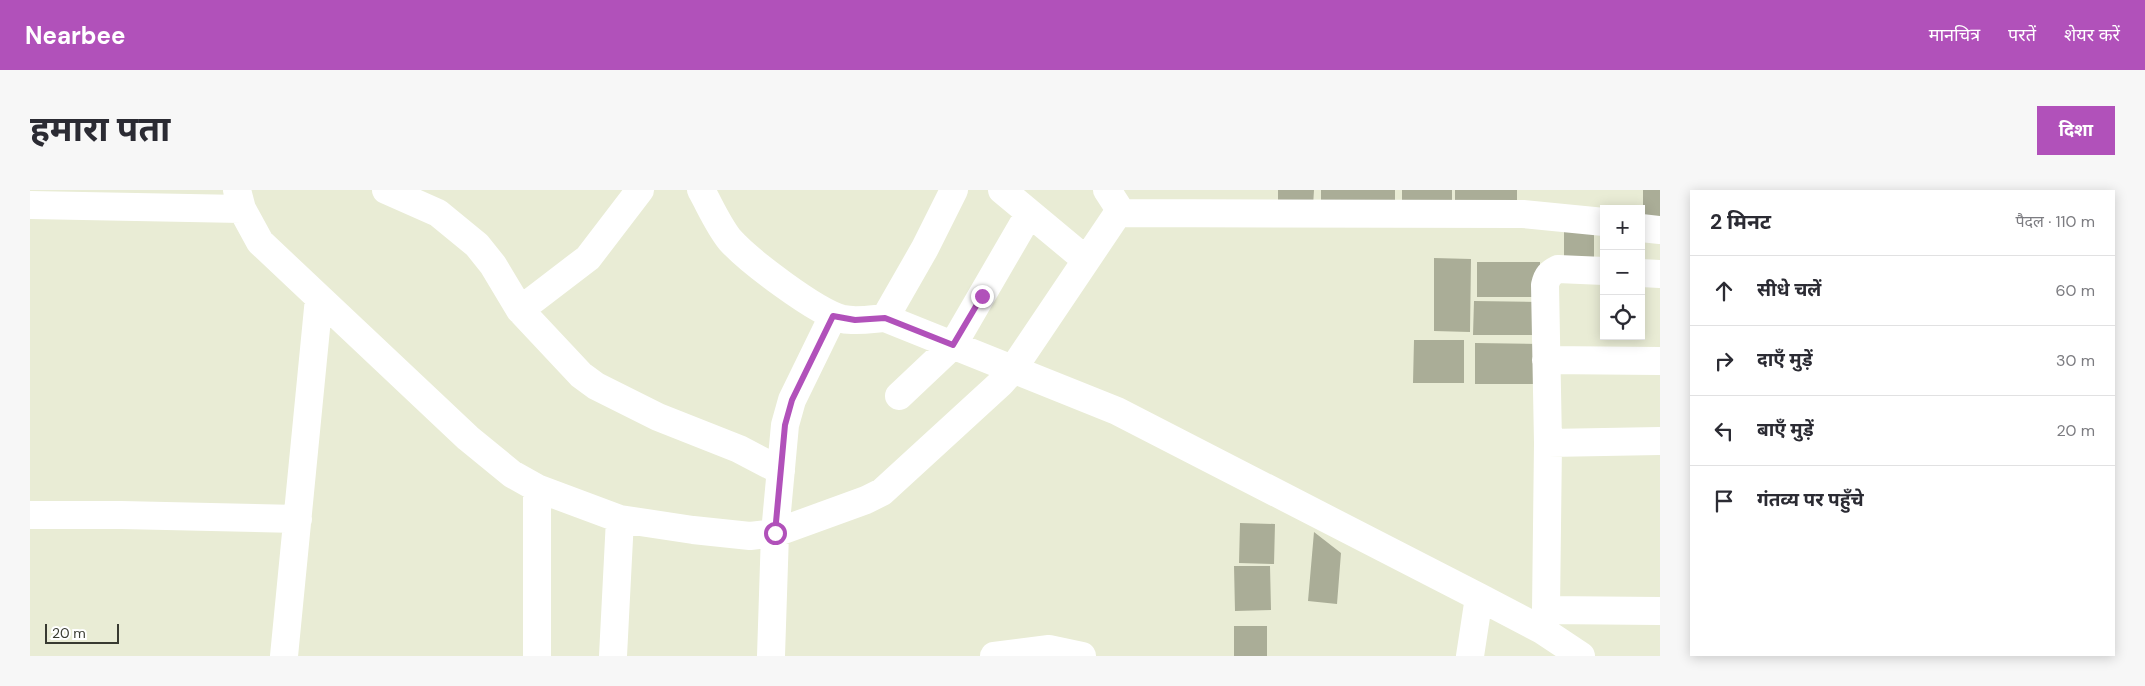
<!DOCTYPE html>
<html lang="hi">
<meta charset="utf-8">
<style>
body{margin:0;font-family:"DM Sans","Noto Sans Devanagari",sans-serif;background:#f7f7f7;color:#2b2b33}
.controls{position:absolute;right:15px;top:15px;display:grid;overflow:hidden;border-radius:0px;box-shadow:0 2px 12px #0003}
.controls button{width:45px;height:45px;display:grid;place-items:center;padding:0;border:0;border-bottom:1px solid #e1e1e2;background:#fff;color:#2b2b33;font:25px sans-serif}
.scale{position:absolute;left:15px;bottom:12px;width:74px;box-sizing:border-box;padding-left:5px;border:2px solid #383a31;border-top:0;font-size:14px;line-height:18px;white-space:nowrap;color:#383a31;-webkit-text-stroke:4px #fff;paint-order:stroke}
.stop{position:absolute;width:15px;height:15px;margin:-11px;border:4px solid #b151ba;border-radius:50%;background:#fff}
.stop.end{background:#b151ba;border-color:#fff;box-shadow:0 1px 5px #0008}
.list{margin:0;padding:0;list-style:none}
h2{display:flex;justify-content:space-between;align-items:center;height:65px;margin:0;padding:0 20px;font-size:21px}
h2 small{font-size:16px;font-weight:400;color:#7c7c81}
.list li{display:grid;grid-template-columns:32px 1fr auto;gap:15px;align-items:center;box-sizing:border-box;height:70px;padding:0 20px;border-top:1px solid #e1e1e2}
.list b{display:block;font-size:19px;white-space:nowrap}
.list em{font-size:16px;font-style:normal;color:#7c7c81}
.icon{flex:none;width:28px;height:28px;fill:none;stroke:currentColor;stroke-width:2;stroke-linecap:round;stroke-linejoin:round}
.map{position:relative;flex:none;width:1630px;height:466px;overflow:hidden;border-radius:0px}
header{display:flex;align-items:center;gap:30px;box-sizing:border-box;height:70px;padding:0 25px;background:#b151ba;color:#fff}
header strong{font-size:24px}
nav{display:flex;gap:28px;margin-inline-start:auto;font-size:18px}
.intro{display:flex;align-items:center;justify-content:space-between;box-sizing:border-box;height:120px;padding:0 30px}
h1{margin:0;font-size:35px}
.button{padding:12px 22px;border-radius:0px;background:#b151ba;color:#fff;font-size:18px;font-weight:700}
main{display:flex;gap:30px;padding:0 30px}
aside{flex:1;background:#fff;border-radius:0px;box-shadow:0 2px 12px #0003}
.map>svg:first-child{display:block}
</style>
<header>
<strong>Nearbee</strong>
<nav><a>मानचित्र</a><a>परतें</a><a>शेयर करें</a></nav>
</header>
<div class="intro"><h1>हमारा पता</h1><a class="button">दिशा</a></div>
<main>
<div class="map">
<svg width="1630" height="466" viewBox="0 0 1630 466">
<rect width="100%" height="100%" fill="#e9ecd5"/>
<path fill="#aaad97" d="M1248 0H1284L1283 16H1248Z
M1291 0H1365V23L1291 22Z
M1372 0H1422V19H1372Z
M1425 0H1487V17H1425Z
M1613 0H1630V37H1613Z
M1534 37H1564V75H1534Z
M1404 68 1441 69 1440 142 1404 141Z
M1447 72H1510V107H1447Z
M1444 111 1509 112 1508 145H1443Z
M1384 150H1434V193H1383Z
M1445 153 1511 154 1510 194H1445Z
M1210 333 1245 334 1244 374 1209 373Z
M1284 342 1311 363 1307 414 1278 411Z
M1204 376H1240L1241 420 1205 421Z
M1204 436H1237V466H1204Z"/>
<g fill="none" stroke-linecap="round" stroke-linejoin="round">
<path stroke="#fff" stroke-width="28" d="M207 0 212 19 230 52 438 248 482 284 507 298 590 329 663 340 720 346 745 343 836 310 852 302 971 193 983 179 1088 23V17L1077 0
M356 0 408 23 447 55 463 75 490 120 551 185 566 196 628 227 709 259 751 281
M671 0C680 16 688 35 700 50 719 71 786 122 813 129 826 132 842 129 855 128L1087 221 1449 407 1512 440 1551 466
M972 0 1056 70
M0 15 212 19
M1088 23 1493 24 1574 32
M1611 38 1630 40
M1611 83 1630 84
M490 120 558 68 610 0
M855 128 895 58 924 0
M1516 170 1630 171
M869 206 923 155 999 24
M1518 253 1630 251
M0 325H91L268 329
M1516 420 1630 421
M1512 440 1516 420 1518 253 1515 95C1517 86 1520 83 1528 79L1574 81
M254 466 289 108
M507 466V298
M583 466 590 329
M741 466 745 343 755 235 762 210 803 126
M964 466 1019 459 1052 466
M1440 466 1449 407"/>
</g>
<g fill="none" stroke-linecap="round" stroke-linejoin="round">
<path stroke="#b151ba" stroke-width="6" d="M745 343 755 235 762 210 803 126 825 130 855 128 923 155 952 106"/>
</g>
</svg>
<div class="controls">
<button>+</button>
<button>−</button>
<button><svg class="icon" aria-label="locate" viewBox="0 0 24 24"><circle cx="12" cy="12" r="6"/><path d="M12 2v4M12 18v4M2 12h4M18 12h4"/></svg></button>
</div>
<div class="scale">20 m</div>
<div class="stop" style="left:745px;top:343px"></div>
<div class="stop end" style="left:952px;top:106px"></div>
</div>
<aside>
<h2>2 मिनट<small>पैदल · 110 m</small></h2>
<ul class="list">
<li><svg class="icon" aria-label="ahead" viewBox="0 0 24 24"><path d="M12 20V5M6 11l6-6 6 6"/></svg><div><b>सीधे चलें</b></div><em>60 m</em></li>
<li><svg class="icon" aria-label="right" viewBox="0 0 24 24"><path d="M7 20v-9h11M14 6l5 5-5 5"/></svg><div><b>दाएँ मुड़ें</b></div><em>30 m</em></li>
<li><svg class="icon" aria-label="left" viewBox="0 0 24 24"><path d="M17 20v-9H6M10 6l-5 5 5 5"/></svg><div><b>बाएँ मुड़ें</b></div><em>20 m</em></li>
<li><svg class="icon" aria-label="arrive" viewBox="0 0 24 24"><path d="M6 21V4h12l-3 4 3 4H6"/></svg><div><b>गंतव्य पर पहुँचे</b></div></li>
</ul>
</aside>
</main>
